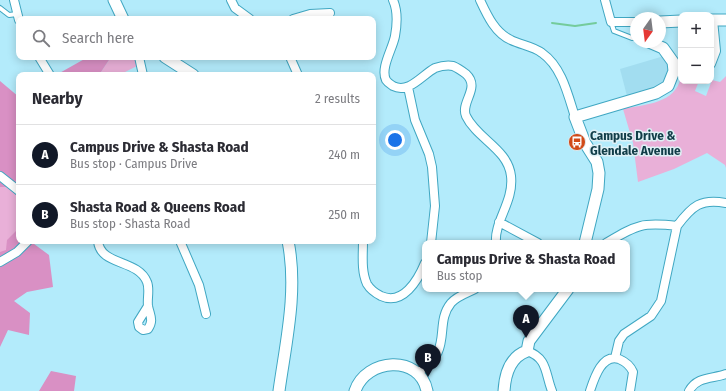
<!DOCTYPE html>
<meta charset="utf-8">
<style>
body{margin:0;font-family:"Fira Sans Condensed",sans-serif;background:#f7f7f7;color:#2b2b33}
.controls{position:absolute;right:12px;top:12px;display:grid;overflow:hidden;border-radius:8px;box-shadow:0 2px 10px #0003}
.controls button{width:36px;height:36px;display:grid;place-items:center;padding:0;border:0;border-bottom:1px solid #e1e1e2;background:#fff;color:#2b2b33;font:20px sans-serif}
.compass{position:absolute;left:630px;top:12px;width:36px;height:36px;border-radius:50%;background:#fff;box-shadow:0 2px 10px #0003;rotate:194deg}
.you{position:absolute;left:395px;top:140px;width:14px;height:14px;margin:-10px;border:3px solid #fff;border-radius:50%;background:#1a73e8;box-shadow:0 0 0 6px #1a73e833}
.badge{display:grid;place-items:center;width:26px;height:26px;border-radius:50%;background:#111827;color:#fff;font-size:13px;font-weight:700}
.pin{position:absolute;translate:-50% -33px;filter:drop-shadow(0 1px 2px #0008)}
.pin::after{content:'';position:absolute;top:21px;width:14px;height:12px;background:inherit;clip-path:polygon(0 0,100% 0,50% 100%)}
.popup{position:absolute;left:422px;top:240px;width:208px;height:52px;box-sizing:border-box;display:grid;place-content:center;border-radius:8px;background:#fff;filter:drop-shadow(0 1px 3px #0005);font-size:13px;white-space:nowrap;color:#7c7c81}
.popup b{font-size:15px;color:#2b2b33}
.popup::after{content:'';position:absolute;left:50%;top:100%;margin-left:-8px;border:8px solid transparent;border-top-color:#fff}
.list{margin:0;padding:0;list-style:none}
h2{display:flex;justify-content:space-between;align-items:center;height:52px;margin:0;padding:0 16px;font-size:17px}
h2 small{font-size:13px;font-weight:400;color:#7c7c81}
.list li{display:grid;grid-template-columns:26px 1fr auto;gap:12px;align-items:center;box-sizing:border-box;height:60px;padding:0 16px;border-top:1px solid #e1e1e2}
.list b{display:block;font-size:15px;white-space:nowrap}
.list p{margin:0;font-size:13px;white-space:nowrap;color:#7c7c81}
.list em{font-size:13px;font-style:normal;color:#7c7c81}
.icon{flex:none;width:22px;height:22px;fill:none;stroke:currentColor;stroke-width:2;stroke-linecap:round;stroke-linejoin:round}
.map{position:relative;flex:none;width:726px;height:391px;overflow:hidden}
.search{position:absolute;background:#fff;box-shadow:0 2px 10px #0003;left:16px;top:16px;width:360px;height:44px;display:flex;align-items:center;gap:10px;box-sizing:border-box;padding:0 14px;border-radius:8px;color:#7c7c81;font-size:15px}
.panel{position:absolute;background:#fff;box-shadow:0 2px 10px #0003;left:16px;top:72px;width:360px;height:172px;border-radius:8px}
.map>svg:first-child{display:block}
</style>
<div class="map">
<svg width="726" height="391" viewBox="0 0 726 391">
<rect width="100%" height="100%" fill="#b3ebfb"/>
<path fill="#a2ddf0" d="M664 56 669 71 665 82 657 87 627 96 620 69Z"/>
<path fill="#e9b0d8" d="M111 57H135L137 66 119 75H99Z
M726 76V168L725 165 707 153 674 169 638 182 633 143 623 109C646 104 675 104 681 77V81H699L695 91 706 96 712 80 720 82Z
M0 176 19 191V241L0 262Z"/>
<path fill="#d990c4" d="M88 57H111L99 75H56Z
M0 81 19 97V191L16 187H0Z
M19 228V241H30L49 255 53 287 27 292 14 301 30 313 29 335 8 330 0 347V252L6 250 7 240Z
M51 371 76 376 74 391H39Z"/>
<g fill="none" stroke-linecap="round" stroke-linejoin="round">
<path stroke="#74cb9b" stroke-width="2" d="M552 23 575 26 596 23"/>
<g stroke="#40a7c2" stroke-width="6">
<path id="lane" d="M0 8 9 15 17 14
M611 22 614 31 632 38"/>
</g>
<g stroke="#40a7c2" stroke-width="10">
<path id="street" d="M14 0 19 20
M231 0 235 8 250 19
M393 0C398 11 397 25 395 36 393 48 380 68 386 80 388 83 390 84 393 86 409 94 422 75 435 68 441 66 447 65 453 66 458 68 462 71 466 74 481 88 460 102 466 116 477 139 508 149 511 176 514 202 494 221 496 243
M480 0C487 15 495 33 511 40 521 45 533 46 542 53 562 67 568 95 575 117
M605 0 611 22H636
M293 19 310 14 330 13
M39 57 50 75
M139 57 143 75
M290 57 298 75
M711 64 716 51 713 20
M408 87 415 120 429 154 432 167 435 206 431 243
M0 176 19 191
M499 222 538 243
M98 241C100 266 138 259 147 282 150 289 147 298 148 306 150 316 154 320 148 329L143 330 139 327 138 322 148 306
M180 241 199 285 206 314
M363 241C363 255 361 271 367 284 370 289 375 293 381 296 403 306 418 280 425 263
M606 243C637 225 641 222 677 226
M0 262 17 252 28 241
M527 351C548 358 545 374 552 391
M615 358 619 341 624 334 651 316 661 301 677 226C692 206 701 198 726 203
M417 373C455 351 433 325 451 303 457 296 467 293 475 289
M590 391C594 379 602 353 619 359 626 362 630 365 633 372L630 391
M689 391C697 376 713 379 726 374"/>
</g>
<g stroke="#40a7c2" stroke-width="13">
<path id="secondary" d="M114 0 123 19
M711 20H726
M660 22 681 21
M165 57 193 75
M585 243 598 189 599 173 597 162 585 143 575 117 656 93 668 86 674 71 673 62 663 48 649 42
M279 391C286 341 298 291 288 241
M355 391C366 358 420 354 427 391
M504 391C505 374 510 357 527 351L529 341 568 289"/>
</g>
<use href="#lane" stroke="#fff" stroke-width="4"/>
<use href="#street" stroke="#fff" stroke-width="8"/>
<use href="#secondary" stroke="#fff" stroke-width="11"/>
</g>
<defs>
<g id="bus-disc" transform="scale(0.9)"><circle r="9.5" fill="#d14a18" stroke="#dff1f6"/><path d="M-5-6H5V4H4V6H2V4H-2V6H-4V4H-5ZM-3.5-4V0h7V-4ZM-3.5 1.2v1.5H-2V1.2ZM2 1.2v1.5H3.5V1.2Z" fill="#fff"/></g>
</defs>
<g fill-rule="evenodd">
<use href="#bus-disc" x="577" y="142"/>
</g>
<g text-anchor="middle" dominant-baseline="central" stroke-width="3" stroke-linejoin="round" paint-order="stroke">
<g font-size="13" font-weight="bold" fill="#113d48" stroke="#dff1f6" text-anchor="start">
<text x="590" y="135">Campus Drive &amp;<tspan x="590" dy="15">Glendale Avenue</tspan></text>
</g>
</g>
</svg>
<div class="controls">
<button>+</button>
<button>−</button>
</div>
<svg class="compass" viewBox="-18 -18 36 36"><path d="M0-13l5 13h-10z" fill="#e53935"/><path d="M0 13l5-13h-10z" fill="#7c7c81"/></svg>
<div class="you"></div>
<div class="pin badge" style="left:526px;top:338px">A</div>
<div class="popup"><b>Campus Drive &amp; Shasta Road</b>Bus stop</div>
<div class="pin badge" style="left:428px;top:377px">B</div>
<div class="search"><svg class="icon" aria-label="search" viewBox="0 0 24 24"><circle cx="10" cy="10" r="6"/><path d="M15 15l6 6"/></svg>Search here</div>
<section class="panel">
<h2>Nearby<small>2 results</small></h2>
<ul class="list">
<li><span class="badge">A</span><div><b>Campus Drive &amp; Shasta Road</b><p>Bus stop · Campus Drive</p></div><em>240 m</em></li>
<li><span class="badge">B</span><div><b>Shasta Road &amp; Queens Road</b><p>Bus stop · Shasta Road</p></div><em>250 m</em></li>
</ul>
</section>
</div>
